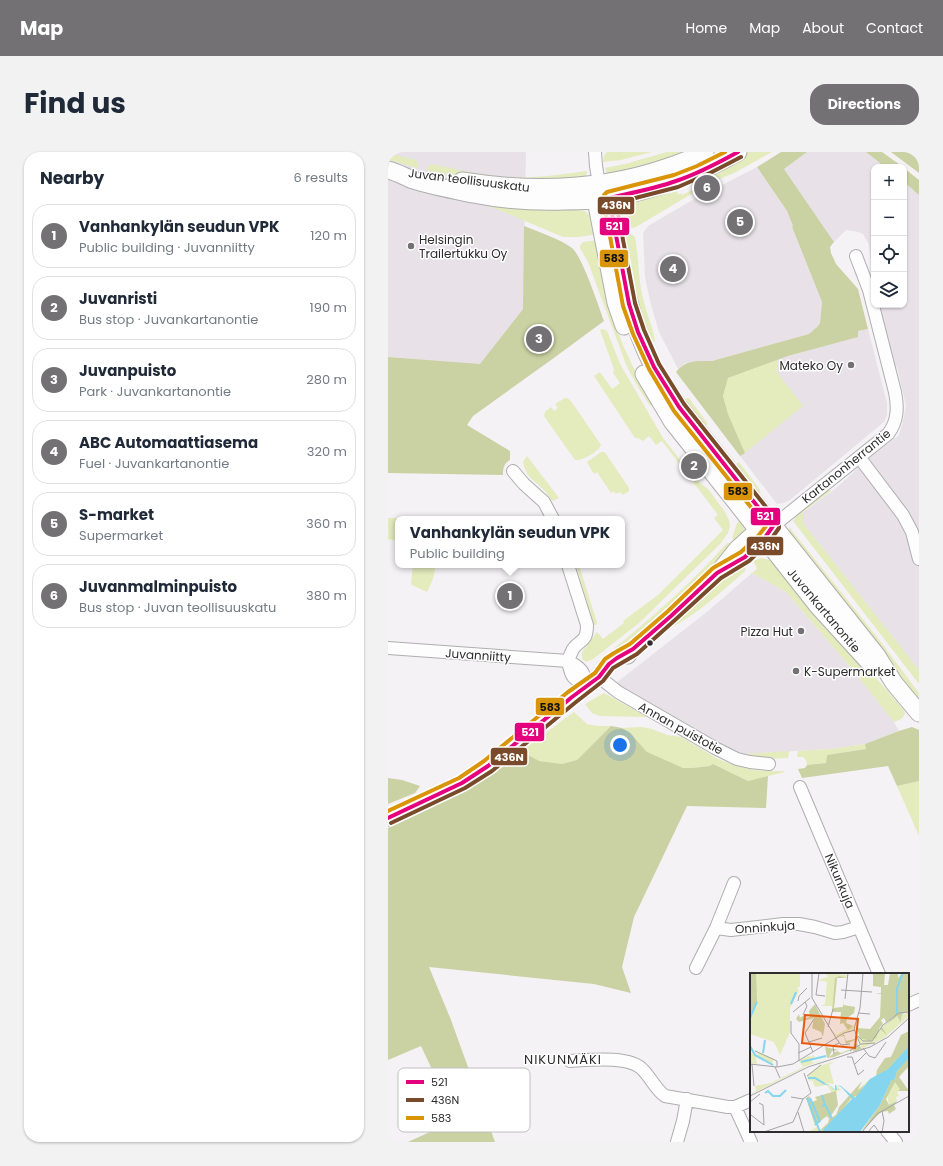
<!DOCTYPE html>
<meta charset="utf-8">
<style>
body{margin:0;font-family:Poppins,sans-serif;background:#f2f2f3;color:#1f2937}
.controls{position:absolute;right:12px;top:12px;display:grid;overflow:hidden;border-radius:8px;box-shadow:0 1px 3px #0004}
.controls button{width:36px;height:36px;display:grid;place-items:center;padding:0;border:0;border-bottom:1px solid #e0e1e3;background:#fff;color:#1f2937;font:20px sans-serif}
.you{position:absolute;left:232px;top:593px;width:14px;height:14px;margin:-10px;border:3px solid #fff;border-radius:50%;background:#1a73e8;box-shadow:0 0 0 6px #1a73e833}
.badge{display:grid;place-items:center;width:26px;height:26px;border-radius:50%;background:#737173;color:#fff;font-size:13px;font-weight:700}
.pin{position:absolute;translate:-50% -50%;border:2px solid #fff;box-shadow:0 1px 4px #0006}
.popup{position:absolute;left:7px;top:364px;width:230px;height:52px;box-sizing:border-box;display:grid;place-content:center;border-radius:8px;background:#fff;filter:drop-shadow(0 1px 3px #0005);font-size:13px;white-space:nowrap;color:#747a83}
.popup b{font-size:15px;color:#1f2937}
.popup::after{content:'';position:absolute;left:50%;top:100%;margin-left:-8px;border:8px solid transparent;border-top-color:#fff}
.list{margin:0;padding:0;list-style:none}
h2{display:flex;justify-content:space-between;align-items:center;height:52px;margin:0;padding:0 16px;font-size:17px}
h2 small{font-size:13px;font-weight:400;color:#747a83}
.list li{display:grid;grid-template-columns:26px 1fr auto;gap:12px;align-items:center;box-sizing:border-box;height:64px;margin:0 8px 8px;padding:0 8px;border:1px solid #e0e1e3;border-radius:16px}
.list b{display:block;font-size:15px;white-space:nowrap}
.list p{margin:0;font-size:13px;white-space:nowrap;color:#747a83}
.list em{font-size:13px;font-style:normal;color:#747a83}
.icon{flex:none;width:22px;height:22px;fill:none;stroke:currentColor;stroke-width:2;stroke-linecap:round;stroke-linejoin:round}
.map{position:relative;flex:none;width:531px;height:990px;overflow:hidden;border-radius:16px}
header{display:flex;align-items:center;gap:24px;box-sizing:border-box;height:56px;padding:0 20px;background:#737173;color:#fff}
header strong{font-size:19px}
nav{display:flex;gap:22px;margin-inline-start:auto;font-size:14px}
.intro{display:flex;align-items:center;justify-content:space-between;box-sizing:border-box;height:96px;padding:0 24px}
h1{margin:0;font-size:28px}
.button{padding:10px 18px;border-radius:16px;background:#737173;color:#fff;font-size:14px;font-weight:700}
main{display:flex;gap:24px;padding:0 24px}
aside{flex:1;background:#fff;border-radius:16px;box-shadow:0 1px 3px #0004}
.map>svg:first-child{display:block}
</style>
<header>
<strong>Map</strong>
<nav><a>Home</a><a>Map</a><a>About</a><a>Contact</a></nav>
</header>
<div class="intro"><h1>Find us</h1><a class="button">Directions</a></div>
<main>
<aside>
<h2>Nearby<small>6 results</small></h2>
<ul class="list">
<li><span class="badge">1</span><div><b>Vanhankylän seudun VPK</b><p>Public building · Juvanniitty</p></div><em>120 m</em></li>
<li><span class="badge">2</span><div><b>Juvanristi</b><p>Bus stop · Juvankartanontie</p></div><em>190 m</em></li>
<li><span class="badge">3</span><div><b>Juvanpuisto</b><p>Park · Juvankartanontie</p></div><em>280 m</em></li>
<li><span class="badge">4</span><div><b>ABC Automaattiasema</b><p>Fuel · Juvankartanontie</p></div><em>320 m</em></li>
<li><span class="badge">5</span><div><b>S-market</b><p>Supermarket</p></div><em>360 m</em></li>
<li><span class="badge">6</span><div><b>Juvanmalminpuisto</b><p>Bus stop · Juvan teollisuuskatu</p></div><em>380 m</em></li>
</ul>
</aside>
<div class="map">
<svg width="531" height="990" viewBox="0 0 531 990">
<rect width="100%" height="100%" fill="#f4f2f4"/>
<path fill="#e8e2e8" d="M0 0H138L135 157 92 213 0 205Z
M419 0H478L497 15H486V140L481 93 475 82 470 80 458 78 446 90 396 17Z
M369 15 399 59 405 74 404 75 434 150 432 171 429 175 421 182 324 209H308L297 211 290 217 271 180 262 149 257 125 255 81 260 74 301 50Z
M516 30 531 43V518L415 371V360L447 337 481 306 511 283 515 269 518 254 509 215 505 216 489 153H516Z
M480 177 499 251V263L496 270 402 348 396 351 389 352 352 304 356 301 389 208 400 204 469 185 470 179Z
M364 421 398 440 465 518 506 570 511 579 477 592 443 597 355 602 341 596 263 554 228 531 320 459Z"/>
<path fill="#e4ebbc" d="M219 0H264L233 8 215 10 216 4Z
M279 0H310L223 25 219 21 217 16 237 12Z
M361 0H384L346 21 329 28H327L326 24 343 11Z
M0 1 28 8 30 11V16L0 8Z
M43 12C77 19 112 28 147 25 164 24 182 21 199 19L198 24 194 28 79 26 38 18 40 14Z
M304 38H306L305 41 248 75 241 77H234L233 67V61L237 56 246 50 261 44 280 42 289 39 290 43 293 41 294 43Z
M97 53 134 55 151 58 185 57 197 59 204 66 210 82 190 85H175L116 60Z
M243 82 247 85C251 107 250 129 256 150 259 163 265 175 267 189L266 190 260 183 253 168 236 96 239 83Z
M211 88 227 171 235 193 244 213 266 251 262 254 250 235 239 215 200 110 192 96V94L195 90Z
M215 177 219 179 232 212 275 286 307 327 320 337 337 360 341 368 342 374 340 381 332 392 251 471 205 507 198 510 194 507V500L209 480 215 487 236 471 235 469 270 443 335 378 326 366 330 363 274 289 268 293 261 284 255 289 250 286H247L206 224 212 220 224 237 232 231 225 221 226 217 212 178Z
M389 208V220L415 254 357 301 340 262 335 244 340 226Z
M177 246H179L183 249 213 293C210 300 194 309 187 308L156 264 157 260 163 255 166 259 170 256 167 252Z
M299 246H301L320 272 316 275 293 251Z
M213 300H216L218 302 241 336V339L235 343 232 340 228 342 226 339 223 341 209 320 206 322 199 310Z
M139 304 171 346 164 349C161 345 159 341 156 338 146 328 138 325 135 310Z
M351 310 372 338C373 342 371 344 368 347L347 313Z
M438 337 443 339 415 360V371L531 518V532L405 369 413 358Z
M355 365C360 376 355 383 349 392L344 386 349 371Z
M0 366H2L25 367H10V389L0 387Z
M401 375 489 485 531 541V553L401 383Z
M339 391H342L345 395 273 464 225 504 223 502V499C264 465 304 431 339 391Z
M373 406 381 408 388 411 515 557 517 561C515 567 512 568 506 570L465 518 398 440 364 421 369 417 368 414 365 409Z
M356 412 358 415 357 419C333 440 310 462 281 477L298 458Z
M25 413H42V415H47C47 424 43 432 39 440L24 433 23 432Z
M188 413H191L209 471 208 473H206Z
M216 541 259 565 212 564 204 561 197 552Z
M186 560 199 572 209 574H223L189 608 174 612 150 609 133 599Z
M253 575 264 577 279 583 293 585 330 607 345 613 366 618 382 619H395L397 620 360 629 325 612 323 614 304 616H295L277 609 259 600 242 581 234 576Z
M477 592 478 597 439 603 438 611 419 613 418 608 415 605H409L410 599 443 597Z
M401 599 400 606 382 607 355 602Z
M531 629V684L509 634Z"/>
<path fill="#cad1a2" d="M393 0H419L396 17 446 90 442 95 443 101 448 112 470 137 480 177 470 179V185L400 204 340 226 335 244 340 262 357 301 352 304 288 220C298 207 309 209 324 209L421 182 429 175 432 171 434 150 404 75 405 74 399 59 369 15Z
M478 0H494L515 15H497Z
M503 0H529L531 2V21Z
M516 16 531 28V43L516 30Z
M136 74C151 80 172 87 184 96 195 106 210 153 216 169L163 208 85 264 79 273 122 299V308C116 311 115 316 115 323L0 321V205L92 212 135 157Z
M223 574 234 576 242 581 259 600 295 616H304L322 614 325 612 360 629 380 624 378 656 299 654 246 765 234 815 243 841 206 832 41 815 63 868 107 990H20L68 968 33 894 0 908V676L36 659 93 629 133 599 151 609 174 612 189 608Z
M524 575 531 578V629L509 634 500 614 414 626 410 617 417 616 419 613 438 611 439 603 478 597 477 592 511 579Z
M0 626 14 628 32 634 27 641 0 652Z"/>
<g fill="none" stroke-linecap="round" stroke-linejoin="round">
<g stroke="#afaeaf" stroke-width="14">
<path id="minor" d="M207 0 208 14 211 32
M471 305 515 363 524 380 531 407
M125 319 136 332 156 350 165 367
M385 374 500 282C510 269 510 255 507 240L481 138 468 104
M0 496 180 509C194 516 195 519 200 534
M180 509C181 506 183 501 185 497 192 487 199 491 199 473L180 413
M180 509C183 526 185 527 200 534
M211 525 230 540 327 596 349 607 362 610 381 612
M412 635 491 822
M328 776 343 778 395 772H411L427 775 447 781 455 780 471 775
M308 816 328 776 346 731
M520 853 531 848
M182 909C200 908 242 903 255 918 263 926 268 938 277 944L340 955H347L363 948
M347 955 363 990
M499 979 508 990
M289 990 295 969 299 947"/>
</g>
<g stroke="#afaeaf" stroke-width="17">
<path id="tertiary" d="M335 417C356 406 370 397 383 376
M240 504 245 497 283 464 329 421 349 396 369 378 382 375
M0 666 74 631 100 614 184 545 211 525 221 512 229 506 245 497"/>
</g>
<g stroke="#afaeaf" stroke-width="19">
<path id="secondary" d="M0 18C9 20 17 25 25 28 44 34 65 38 85 42 115 48 145 50 176 49 191 49 206 49 221 46 266 38 310 23 350 0
M74 29C143 40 214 38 280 15 292 11 305 6 317 0
M211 32 221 46C231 103 238 164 266 216 273 229 282 242 291 255L489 504 506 531 531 561
M211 32 208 48 228 151 236 174
M256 222 284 269 430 454 481 510"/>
</g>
<use href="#minor" stroke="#fdfdfd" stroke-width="12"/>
<use href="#tertiary" stroke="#fdfdfd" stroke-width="15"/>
<use href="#secondary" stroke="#fdfdfd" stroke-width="17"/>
<g stroke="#fff" stroke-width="7">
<path id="bus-1" d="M0 666 74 631 100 614 184 545 211 525 221 512 229 506 245 497 283 464 329 421 357 405 376 387 385 374 291 255 266 215 250 180 241 152 221 46C243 41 266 37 288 29 309 22 330 11 350 0"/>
</g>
<g stroke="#fff" stroke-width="7">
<path id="bus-2" d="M3 671 77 636 104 619 188 550 215 529 225 516 249 502 287 468 333 426 361 409 381 390 391 376V374L390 370 296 252 271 212 256 178 247 151 228 51 290 35 322 21 353 5"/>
</g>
<g stroke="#fff" stroke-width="7">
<path id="bus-3" d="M0 659 71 626 96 609 180 540 207 521 217 507 226 501 242 492 279 460 325 416 353 400 371 383 378 374 286 259 261 217 245 182 235 154 215 47 216 43 219 40 286 23 309 14 337 0"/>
</g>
<use href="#bus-1" stroke="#e5007d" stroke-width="4"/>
<use href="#bus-2" stroke="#7a4b2a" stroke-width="4"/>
<use href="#bus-3" stroke="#d99407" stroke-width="4"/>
</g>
<g fill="#737173" stroke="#fff" stroke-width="1.5">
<circle cx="23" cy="94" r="4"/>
<circle cx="463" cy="213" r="4"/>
<circle cx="413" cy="479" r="4"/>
<circle cx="408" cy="519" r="4"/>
</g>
<circle fill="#2e2c2e" stroke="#fff" stroke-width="1.5" cx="262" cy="491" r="3.5"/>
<g text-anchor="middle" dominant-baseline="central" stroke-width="3" stroke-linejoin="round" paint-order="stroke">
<g font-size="12" fill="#2e2c2e" stroke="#fff">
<text transform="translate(81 28) rotate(7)">Juvan teollisuuskatu</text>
<text transform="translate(458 314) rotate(-39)">Kartanonherrantie</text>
<text transform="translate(436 458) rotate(50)">Juvankartanontie</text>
<text transform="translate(90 503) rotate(4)">Juvanniitty</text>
<text transform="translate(293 576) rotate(29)">Annan puistotie</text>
<text transform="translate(452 729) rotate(67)">Nikunkuja</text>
<text transform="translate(377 775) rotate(-4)">Onninkuja</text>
</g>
<g font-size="12" fill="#2e2c2e" stroke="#fff" text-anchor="start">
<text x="31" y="87">Helsingin<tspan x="31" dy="14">Trailertukku Oy</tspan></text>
<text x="455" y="213" text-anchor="end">Mateko Oy</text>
<text x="405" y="479" text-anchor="end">Pizza Hut</text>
<text x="416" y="519">K-Supermarket</text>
</g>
<g font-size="13" letter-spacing="1" fill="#2e2c2e" stroke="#fff">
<text x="175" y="907">NIKUNMÄKI</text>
</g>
</g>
<g transform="translate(362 821)">
<rect width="159" height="159" fill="#f4f2f4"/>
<path d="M6 0H50V13L47 15 49 18 40 35V59L30 82 24 69 0 61V47L8 31 5 25ZM76 0 97 2V5H87L84 35 93 34 94 27V32L105 34 104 40 97 45 96 50 103 53 105 50 103 57 86 64 79 54 86 62 97 56 93 49 90 51 91 39H82V33H71L75 31 77 9 68 7 78 4ZM159 40V43L134 65 112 76 107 62 122 68 132 54 146 43 152 48V41ZM159 59V93L154 97 143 111 146 108 151 116 147 119 149 123 146 124 147 128 139 133 137 120 142 116H137L75 159H58L67 154 69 159 85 145 112 113 120 106 126 104ZM3 76 24 86 22 91 27 93 6 84 7 91 0 90V81L3 79 7 83 9 80ZM63 81 65 86 61 87 63 90 77 86 53 94V95L0 122 6 118 5 113 21 110 53 94 49 88 58 83 62 84ZM85 88 79 92 84 111 77 110 83 116 87 115 86 112 91 117 82 120 77 112 65 114 62 107 59 108 57 103 69 93Z" fill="#e4ebbc"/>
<path d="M0 0H6L7 28 0 44ZM123 0H135L134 12H138L140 0H148V5L152 0H159V38L152 41 151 49 147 43 144 46 132 54 137 62 130 56 149 40 136 49 134 45 131 47 133 51 130 54 126 65 120 68 110 65 107 55 120 56 130 44 131 21 125 20H131V14L123 13ZM90 3 96 5H87L84 35 93 34V32L105 34 104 40 97 45 96 50 103 53 98 57 93 50 90 51 91 39H82L85 5ZM65 31 75 51 73 64 71 59 62 55 64 45 49 49 46 46 49 41 50 45 54 42 56 45 60 44 59 38ZM159 58 158 74 138 96 126 104 127 97 135 85 141 84 151 62ZM94 61 96 68 105 66 108 72 105 75 109 72 112 76 103 79 104 74 101 77 91 81 84 84 77 85 75 74 89 77 82 78 79 84 87 78 91 80 101 76 107 70 105 67 96 71 94 63 90 64ZM159 85V93L149 104 159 118H148L150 116 145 109 136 126 139 132 147 128 144 132 146 136 139 141 138 138 131 139 111 159 130 132 141 108 145 106 147 98ZM112 108 108 117 115 112 107 123 102 124 81 152 68 159 78 150 79 146 77 143 65 152 56 125 59 123 62 129 67 127 65 124 86 118 88 132 79 146 86 142 89 134Z" fill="#cad1a2"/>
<path d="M157 71H159V85L147 98 145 106 141 108 130 132 110 159H71L102 126 93 116 91 114 86 112 87 117H85L83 116 79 111 76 112 75 111H79L85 117V112L91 113 105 125 120 106 138 96 158 74Z" fill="#85d5ee"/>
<path fill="none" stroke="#85d5ee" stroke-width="2" d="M41 31 46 19M147 41V15L153 0M0 45 7 29M0 73 5 82 23 92M13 80 15 67M51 89 76 83M58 105H65L75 111M15 120 18 118 23 123H30L36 117M57 125 70 159M60 125 70 148 65 152M72 133 75 132 72 122M76 133 82 146"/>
<path fill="none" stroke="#a5a3a5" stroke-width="1" d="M62 0V25L86 65M69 0 66 22 75 23M91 17 122 19M95 26 98 0M48 28 49 23 57 15M43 39 60 25M108 40 120 41M53 42 57 33 55 29M41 48V60L49 71M78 54 83 36M108 63 113 68H122L133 52 149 40 159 39M86 65 91 72 100 71M59 69 72 65M110 71 104 56 110 35 113 0M113 75 119 83 125 85 136 69M5 78 27 88V94M100 78 111 71 125 70M63 79 55 60 64 46M48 80 61 74M84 81 83 73 89 70M97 84H102L108 102 114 97M49 88V71M0 91 27 94 43 91 94 60 105 57M2 91 4 113M105 91 116 80M25 94 30 105M57 103 71 92M0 123 58 94 120 74 138 64 159 45M41 124 53 126M0 129 10 121M9 130 13 132 14 152M48 139 54 159M1 142 14 152M14 159 43 149 53 126 61 120 54 100M112 159 127 141 159 123M118 159 124 152 129 159M132 159 134 148 132 138"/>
<path fill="#e8590c" fill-opacity="0.15" stroke="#e8590c" stroke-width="2" d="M55 42 108 46 105 75 52 70Z"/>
<rect width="159" height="159" fill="none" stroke="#2e2c2e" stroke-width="2"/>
</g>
<rect x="10" y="916" width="132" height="64" rx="6" fill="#fff" stroke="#c0c0c0" stroke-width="1"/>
<rect x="18" y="928" width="18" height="4" fill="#e5007d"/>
<rect x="18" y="946" width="18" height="4" fill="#7a4b2a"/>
<rect x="18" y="964" width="18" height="4" fill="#d99407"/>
<g font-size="11" fill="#2e2c2e">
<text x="43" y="934">521</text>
<text x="43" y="952">436N</text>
<text x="43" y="970">583</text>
</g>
<g stroke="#fff" stroke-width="1.5">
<rect x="209" y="44" width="38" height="19" rx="4" fill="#7a4b2a"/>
<rect x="211" y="65" width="31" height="19" rx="4" fill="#e5007d"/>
<rect x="211" y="97" width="30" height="19" rx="4" fill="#d99407"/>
<rect x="335" y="330" width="30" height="19" rx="4" fill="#d99407"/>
<rect x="362" y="355" width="31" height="19" rx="4" fill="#e5007d"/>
<rect x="358" y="384" width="38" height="20" rx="4" fill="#7a4b2a"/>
<rect x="147" y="545" width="30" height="19" rx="4" fill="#d99407"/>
<rect x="126" y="570" width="31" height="20" rx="4" fill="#e5007d"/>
<rect x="102" y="595" width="38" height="19" rx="4" fill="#7a4b2a"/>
</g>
<g font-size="11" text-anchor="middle" font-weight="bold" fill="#fff">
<text x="228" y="57">436N</text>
<text x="226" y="78">521</text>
<text x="377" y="368">521</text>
<text x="377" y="398">436N</text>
<text x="142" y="584">521</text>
<text x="121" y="609">436N</text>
</g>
<g font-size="11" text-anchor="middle" font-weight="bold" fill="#111">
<text x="226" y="110">583</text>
<text x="350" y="343">583</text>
<text x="162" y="559">583</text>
</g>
</svg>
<div class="controls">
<button>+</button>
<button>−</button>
<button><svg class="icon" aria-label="locate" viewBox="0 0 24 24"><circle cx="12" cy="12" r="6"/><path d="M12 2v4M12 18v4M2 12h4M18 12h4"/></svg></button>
<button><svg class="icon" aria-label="layers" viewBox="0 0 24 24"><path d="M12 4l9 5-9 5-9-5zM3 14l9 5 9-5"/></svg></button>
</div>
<div class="you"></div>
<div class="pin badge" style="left:122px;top:444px">1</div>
<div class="popup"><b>Vanhankylän seudun VPK</b>Public building</div>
<div class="pin badge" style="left:306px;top:314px">2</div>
<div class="pin badge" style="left:151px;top:187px">3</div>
<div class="pin badge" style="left:285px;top:117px">4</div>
<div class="pin badge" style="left:352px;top:70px">5</div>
<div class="pin badge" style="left:319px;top:36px">6</div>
</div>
</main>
